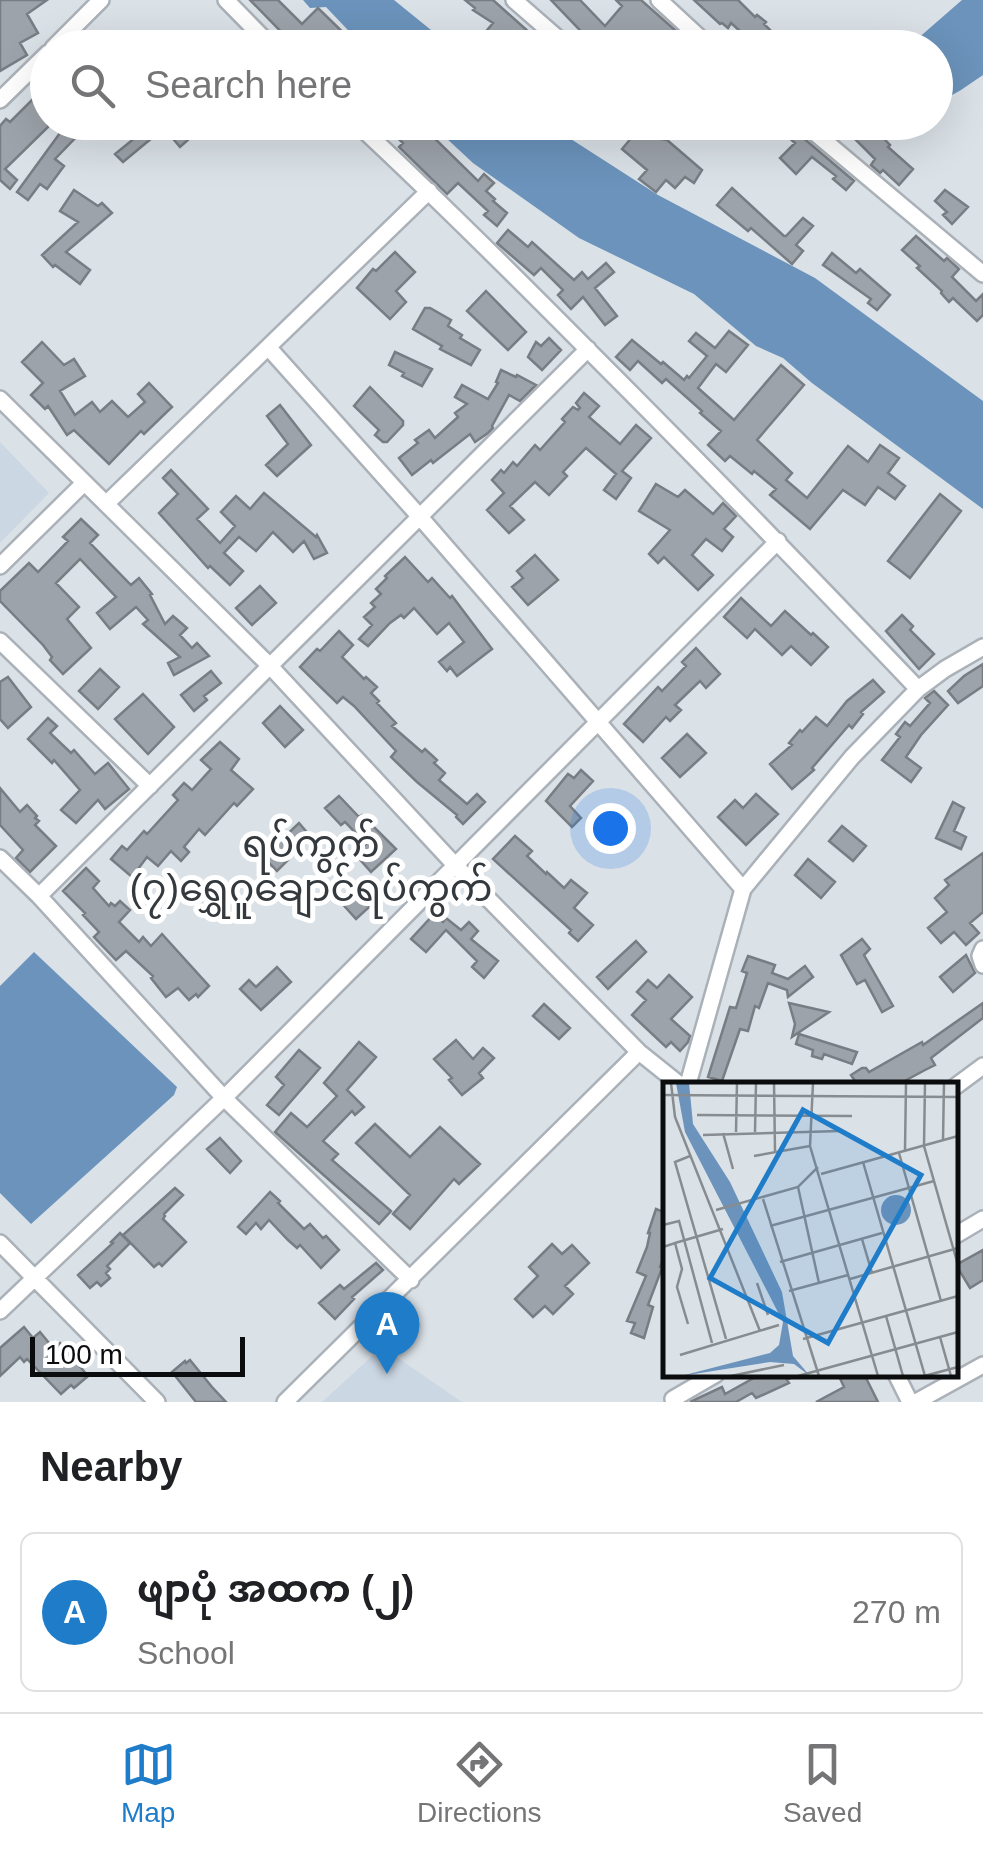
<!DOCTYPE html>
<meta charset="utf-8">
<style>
body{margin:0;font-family:Arial,"Noto Sans Myanmar",sans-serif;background:#f6f6f6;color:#202124}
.scale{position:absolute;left:30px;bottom:25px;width:215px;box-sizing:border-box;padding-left:10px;border:5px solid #0a0c0e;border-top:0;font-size:28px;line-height:35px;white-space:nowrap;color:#0a0c0e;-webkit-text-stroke:8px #fff;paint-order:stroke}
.you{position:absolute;left:610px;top:828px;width:35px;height:35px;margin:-25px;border:8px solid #fff;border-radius:50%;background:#1a73e8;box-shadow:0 0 0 15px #1a73e833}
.badge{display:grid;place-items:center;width:65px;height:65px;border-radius:50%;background:#1f7cc9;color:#fff;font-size:32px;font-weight:700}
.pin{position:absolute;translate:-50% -82px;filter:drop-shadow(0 2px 5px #0008)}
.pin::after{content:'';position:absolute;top:52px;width:35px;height:30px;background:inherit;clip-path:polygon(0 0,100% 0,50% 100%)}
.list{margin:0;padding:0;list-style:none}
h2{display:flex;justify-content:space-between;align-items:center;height:130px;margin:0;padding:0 40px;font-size:42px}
h2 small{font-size:32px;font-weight:400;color:#757577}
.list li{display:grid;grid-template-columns:65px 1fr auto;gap:30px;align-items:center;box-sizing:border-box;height:160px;margin:0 20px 20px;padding:0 20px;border:2px solid #e0e0e0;border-radius:15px}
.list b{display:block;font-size:38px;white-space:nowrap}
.list p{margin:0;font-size:32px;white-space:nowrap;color:#757577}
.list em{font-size:32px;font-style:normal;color:#757577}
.icon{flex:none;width:55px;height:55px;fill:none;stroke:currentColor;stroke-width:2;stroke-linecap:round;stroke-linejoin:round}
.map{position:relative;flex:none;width:983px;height:1402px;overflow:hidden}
.search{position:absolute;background:#fff;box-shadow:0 10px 40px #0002;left:30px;right:30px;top:30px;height:110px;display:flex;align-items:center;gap:25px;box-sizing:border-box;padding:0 35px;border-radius:55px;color:#757577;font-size:38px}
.sheet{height:310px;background:#fff}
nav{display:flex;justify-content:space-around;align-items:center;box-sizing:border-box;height:140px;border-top:2px solid #e0e0e0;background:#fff;font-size:28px;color:#757577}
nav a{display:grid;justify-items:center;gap:5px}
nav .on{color:#1f7cc9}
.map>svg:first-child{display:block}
</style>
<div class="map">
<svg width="983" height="1402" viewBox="0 0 983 1402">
<rect width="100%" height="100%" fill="#dae1e7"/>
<path fill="#cbd7e3" d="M0 442 49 493 0 543Z
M382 1347 462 1402H322Z"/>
<path fill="#6b93bb" d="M303 0H394L452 47H364L326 7 310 8Z
M962 0H983V75L961 90 936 104V48L908 47Z
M430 123H546L658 195 815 278 983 401V509L812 383 783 358 756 346 694 294 579 238 473 163Z
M34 952 177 1087 174 1095 31 1224 0 1193V986Z"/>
<path fill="#9da3aa" stroke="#777d83" stroke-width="2.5" d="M0 0H47L27 14 38 33 20 43 27 55 0 71Z
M250 0H278L302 24 318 8 359 48H297Z
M465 0H493L531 34 533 32 551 48H472L493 23 473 10 475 8Z
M551 0H580L605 26 622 6 616 0H641L675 30 665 40 662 48H597Z
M694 0H738L755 17 757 15 766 22 764 24 788 48H767L755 35 750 40 731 23 728 28 722 23 720 24Z
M40 92 48 99V127L5 169 17 180 10 189 0 180V126L6 119 10 122Z
M68 122H72L82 131 55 159 64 166 47 189 40 184 28 200 17 192Z
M126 122H208L180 147 164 128 123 162 115 154 136 137Z
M381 122H412L417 127 420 124 478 181 484 174 494 183 486 191 495 199 493 201 507 213 497 226 484 215 488 211 458 183 447 194 399 147 403 143Z
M616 122H643L646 130 656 138 667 140 702 170 694 183 685 177 675 188 666 180 656 192 639 179 647 170 622 149 633 136Z
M772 122H791L795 131 854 181 846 190 833 179 836 176 812 157 796 174 780 158 795 143Z
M838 122H868L890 145 888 147 913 169 899 185 883 170 880 173 871 165 875 159Z
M732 188 784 236H786L803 218 813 226 796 245 803 251 792 264 751 228 748 231 717 205Z
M74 190 98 206 102 203 112 213 66 252 90 270 80 284 55 265 53 267 42 255 78 222 60 211Z
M945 190 968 207 952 224 943 215 947 212 935 201Z
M508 230 528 247 532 242 574 280 582 272 588 279 606 263 614 272 595 288 617 316 605 325 583 297 571 309 558 295 563 290 541 268 534 275 497 243Z
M916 236 944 261 947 258 959 269 952 277 976 301 983 294V315L977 321 953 298 949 302 941 293 942 291 917 268 920 266 902 250Z
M395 252 415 272 396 291 406 302 390 319 357 288 373 269 376 271Z
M832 253 856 273 860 269 890 295 877 310 868 303 871 299 823 265Z
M486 291 526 332 508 350 467 311Z
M425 308H430L451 320 448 326 462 335 460 338 480 350 471 365 440 349 442 346 413 329Z
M729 331 748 345 726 372 716 364 698 388 734 420 781 365 804 385 757 440 792 473 786 480 807 498 848 446 868 462 880 445 899 458 888 473 905 486 895 499 878 487 865 505 843 490 810 529 770 495 776 489 754 471 752 474 730 456 725 461 708 445 721 431 700 413 702 411 666 379 662 383 638 361 630 370 616 357 632 340 661 364 663 362 684 380 687 376 689 378 707 356 689 341 696 333 715 348Z
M549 338 561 350 542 370 528 357 536 342 541 346Z
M42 342 64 365 74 359 85 376 60 391 75 415 92 402 100 412 112 401 128 417 145 402 138 394 149 383 172 407 144 434 141 431 109 464 74 430 67 435 48 406 45 409 31 395 43 383 22 362Z
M395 352 432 369 422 386 402 376 404 373 389 365Z
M501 370 516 377 517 375 536 385 520 401 509 395 492 426 493 428 488 433 475 442 470 434 433 463 431 460 412 475 399 458 418 443 415 440 429 430 435 438 458 417 455 413 467 404 455 397 462 385 488 399 498 383 496 382Z
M370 387 403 421V425L387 442H383L375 435 379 430 354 406Z
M584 393 599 406 589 417 620 444 636 425 651 438 622 471 631 478 616 499 604 490 616 474 586 448 563 472 567 476 549 495 535 482 510 506 524 520 509 533 487 510 504 493 492 480 501 470 504 473 513 462 517 466 535 445 540 450 565 422 562 419 573 407 578 410 580 408 576 403Z
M280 405 311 445 277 476 266 465 288 444 267 416Z
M171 470 208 509 197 519 220 543 235 526 221 512 236 496 250 509 264 493 316 537 317 535 327 553 314 559 304 541 293 552 273 532 256 551 239 537 224 553 243 571 230 585 210 566 208 568 159 513 178 494 163 478Z
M656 484 678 497 685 490 713 514 723 503 736 516 724 529 733 537 722 551 706 539 692 555 713 575 698 590 664 557 658 563 649 554 670 530 639 511Z
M940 494 961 511 910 578 888 561Z
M81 519 98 535 90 543 131 585 139 578 152 594 150 595 165 624 173 616 187 628 180 635 192 648 197 643 209 656 174 675 168 663 180 657 143 624 148 620 136 607 110 629 97 613 116 597 80 559 56 583 79 607 67 619 91 648 63 674 50 660 52 657 43 645 0 601V591L29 563 38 572 68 541 63 537Z
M535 555 558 580 528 605 512 587 523 578 517 571Z
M405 557 428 582 432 578 450 598 452 596 492 649 457 676 450 667 447 671 439 662 464 642 449 623 437 634 414 608 404 618 401 615 390 623 368 646 359 639 372 625 364 617 375 607 371 603 381 594 376 589 387 578 385 576Z
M260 586 276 603 252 625 236 608Z
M741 598 771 626 785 611 811 635 813 633 828 647 811 665 791 646 782 655 755 629 747 638 724 617Z
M902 615 913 626 910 630 934 654 919 669 886 631Z
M339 631 353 645 342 657 364 679 366 677 377 687 371 693 379 701 377 703 396 723 392 726 422 752 425 749 437 760 434 763 445 773 439 780 467 804 477 794 485 802 463 824 456 817 457 815 417 782 391 757 396 751 354 706 343 697 337 703 300 667 317 649 320 651Z
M696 648 720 674 706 688 700 681 675 705 681 710 670 721 666 717 643 742 624 724 658 687 662 691 686 666 682 662Z
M983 664V686L958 703 948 691 964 676Z
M100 669 119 687 98 709 79 691Z
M211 671 221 683 204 696 207 700 194 711 181 695Z
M8 677 31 707 8 728 0 719V682Z
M873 680 884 692 861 712 863 714 852 728 849 725 812 768 814 770 792 789 770 764 792 745 789 743 800 730 802 732 816 717 827 726 847 701Z
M934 691 948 705 921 735 906 757 921 768 911 782 882 760 900 737 896 734 905 722 910 726 930 703 925 698Z
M143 694 174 727 148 754 115 719Z
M280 706 303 730 285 747 263 723Z
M48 718 57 726 50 733 71 753 74 750 95 774 108 763 129 789 105 809 98 800 76 823 61 810 80 790 54 760 52 763 28 739Z
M687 734 706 753 680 777 662 758Z
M220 742 239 759 231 770 253 789 237 806 234 803 205 835 199 829 184 847 189 852 181 861 171 851 158 866 147 857 132 877 111 859 122 846 127 850 144 831 147 834 178 800 173 795 184 783 192 790 211 769 201 760Z
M581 770 593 781 570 806 581 818 572 827 546 801 568 774 574 778Z
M0 788 20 812 27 805 37 816 35 818 39 821 35 825 56 846 30 872 16 858 23 850 0 825Z
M756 794 778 814 746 845 718 817 735 800 743 808Z
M339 796 359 817 362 815 396 849 371 872 355 854 366 844 345 822 341 825 325 808Z
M953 802 964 808 954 831 966 837 961 849 936 838Z
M299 823 311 837 277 871 263 857Z
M842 826 866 846 853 861 829 841Z
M515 836 532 851 527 856 546 874 547 872 564 888 571 880 587 893 574 908 593 925 578 941 569 933 571 930 493 859Z
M983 853V912L970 923 979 933 966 945 954 932 941 943 928 928 947 912 935 898 949 885 945 880Z
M808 859 835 882 821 898 795 875Z
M86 868 99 881 93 888 109 906 111 903 115 906 120 901 130 910 119 922 139 942 143 937 151 946 162 934 209 986 198 997 196 994 189 1000 178 988 166 997 151 978 153 976 126 951 116 960 94 937 99 932 83 915 85 913 63 891Z
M351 888 360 899 370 891 378 899 356 919 339 900Z
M434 914 443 922 446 918 461 930 469 922 478 931 471 939 498 961 484 978 472 967 477 961 446 930 426 952 411 939Z
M862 939 870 949 864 955 893 1006 882 1012 865 980 857 984 841 955Z
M636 941 646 952 608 989 597 977Z
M966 955 975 973 953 992 940 977Z
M748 956 775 965 772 973 788 979 805 966 813 977 788 997 787 990 768 983 759 1008 755 1006 748 1031 740 1029 722 1081 708 1077 730 1007 736 1008 747 973 742 971Z
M277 967 291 982 261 1010 240 989 249 980 256 987Z
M669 975 692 997 671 1019 690 1036 688 1042 680 1051 671 1042 666 1047 632 1015 646 1000 637 992 648 980 657 988Z
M789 1003 829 1012 792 1037 795 1024Z
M983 1003V1018L931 1058 935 1065 925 1070 899 1084H857L851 1075 862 1068H866L869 1072 922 1042 923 1045Z
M544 1004 570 1028 559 1039 533 1016Z
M799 1034 857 1052 852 1064 824 1054 822 1059 812 1056 813 1050 796 1044Z
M456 1040 473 1059 483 1048 494 1058 479 1073 483 1078 462 1095 449 1080 452 1078 434 1059Z
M359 1042 376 1057 347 1090 364 1107 355 1115 352 1111 323 1141 338 1154 332 1160 391 1211 379 1224 275 1132 291 1113 307 1127 337 1096 324 1083Z
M299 1050 320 1068 279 1115 267 1105 284 1085 276 1077Z
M375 1124 410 1157 440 1127 480 1164 459 1184 454 1179 410 1229 393 1214 410 1195 356 1143Z
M220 1138 241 1161 230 1173 207 1149Z
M175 1188 183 1195 164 1214 165 1216 163 1219 186 1242 162 1266 159 1263 154 1267 123 1235Z
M270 1192 280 1201 278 1203 304 1229 310 1224 323 1238 326 1236 339 1250 321 1268 300 1245 297 1248 288 1240 269 1220 261 1229 256 1223 246 1234 238 1227Z
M656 1209 666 1213V1252L660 1267 662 1268 648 1305 653 1307 644 1338 631 1333 635 1323 627 1321 646 1276 637 1272 647 1247 650 1233H648Z
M120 1233 130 1243 107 1266 110 1269 106 1273 110 1278 101 1286 97 1282 90 1288 78 1275 113 1243 111 1242Z
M552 1244 562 1254 572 1245 589 1263 565 1286 573 1294 553 1314 545 1306 533 1317 515 1299 538 1276 529 1267Z
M983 1250V1280L970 1288 956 1265Z
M376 1263 383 1270 352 1297 354 1299 335 1319 319 1303 340 1285 344 1289Z
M24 1327 33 1338 40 1332 54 1349 60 1343 88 1376 74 1388 71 1385 61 1394 27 1359 24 1362 20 1357 0 1376V1348Z
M190 1360 212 1387 226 1402H196L172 1372 185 1361 186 1363Z
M761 1374H798L787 1380 789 1383 756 1398 752 1393 736 1402H690L722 1387 725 1394Z
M838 1374H864L878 1402H816L844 1387Z"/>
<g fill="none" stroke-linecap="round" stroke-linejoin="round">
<g stroke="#abb1b8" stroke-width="20">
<path id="minor" d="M226 0 273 48
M514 0 569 48
M659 0 711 48
M53 48 101 0
M673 48 690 30
M0 100 48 53
M355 122C441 202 523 284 605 367 711 473 815 581 918 689
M654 122 663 130
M802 122 983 274
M268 347 420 517 743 889
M0 399 270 666 454 864 639 1052 679 1084
M106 504 429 191
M0 566 84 483
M0 641 150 786
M0 858 39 896 224 1098 411 1280
M39 896 588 349
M983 949 980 956 983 965
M688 1084 743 889 852 757 918 689 945 669 983 647
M956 1086 983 1066
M956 1235 983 1219
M0 1243 157 1402
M0 1311 224 1098 778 541
M896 1374 910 1402
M673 1399 716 1374
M285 1402 639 1052
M916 1402 983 1365"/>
</g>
<use href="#minor" stroke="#fff" stroke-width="15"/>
</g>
<g text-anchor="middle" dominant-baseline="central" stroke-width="10" stroke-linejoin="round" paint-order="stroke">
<g font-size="38" fill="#34393e" stroke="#fff">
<text x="311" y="844">ရပ်ကွက်<tspan x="311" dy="44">(၇)ရွှေဂူချောင်ရပ်ကွက်</tspan></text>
</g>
</g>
<g transform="translate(663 1082)">
<rect width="295" height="295" fill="#dae1e7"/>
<path d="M13 1H26L30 42 67 100 119 210 130 274 147 294 131 282 107 280 18 294 107 271 116 263 120 240 22 50ZM218 128a15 15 0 1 1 30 0a15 15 0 1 1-30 0Z" fill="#6b93bb"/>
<path fill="none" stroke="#878c90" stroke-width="2.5" d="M8 1 12 35 97 249M111 1 112 69M150 1 147 64 215 294M262 1 261 64 295 183M0 13 295 15M34 33 189 34M73 50 74 1M92 50 93 1M60 51 70 87M40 53 177 49M280 58 281 1M242 68 243 1M236 71 278 219M27 74 12 80 63 257M91 74 147 64M200 80 262 294M158 92 295 54M135 105 156 201M100 117 156 294M53 128 135 105 155 85M0 143 16 139 49 261M107 144 271 99M199 157 209 191M12 161 60 147M0 165 12 161 19 187 14 205 25 242M117 180 219 151M187 197 295 166M94 201 105 233M126 209 185 193M223 234 240 294M277 255 288 294M140 257 295 214M17 273 116 243M68 294 121 283M135 294 295 250M261 294 295 285"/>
<path fill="#1f7cc9" fill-opacity="0.15" stroke="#1f7cc9" stroke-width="5" d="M140 28 258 93 165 261 47 196Z"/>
<rect width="295" height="295" fill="none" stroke="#0a0c0e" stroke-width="5"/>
</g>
</svg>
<div class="scale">100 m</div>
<div class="you"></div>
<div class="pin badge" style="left:387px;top:1374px">A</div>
<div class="search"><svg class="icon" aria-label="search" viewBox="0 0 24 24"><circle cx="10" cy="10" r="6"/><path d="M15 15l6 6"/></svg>Search here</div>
</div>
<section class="sheet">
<h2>Nearby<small></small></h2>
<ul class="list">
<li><span class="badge">A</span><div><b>ဖျာပုံ အထက (၂)</b><p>School</p></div><em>270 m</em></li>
</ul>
</section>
<nav>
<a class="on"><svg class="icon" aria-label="map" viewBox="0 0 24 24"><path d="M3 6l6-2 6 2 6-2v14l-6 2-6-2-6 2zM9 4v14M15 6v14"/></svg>Map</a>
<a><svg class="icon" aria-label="directions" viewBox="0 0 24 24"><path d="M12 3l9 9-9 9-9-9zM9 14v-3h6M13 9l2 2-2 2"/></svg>Directions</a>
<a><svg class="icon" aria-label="saved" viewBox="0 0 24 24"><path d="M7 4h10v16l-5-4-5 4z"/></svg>Saved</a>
</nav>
